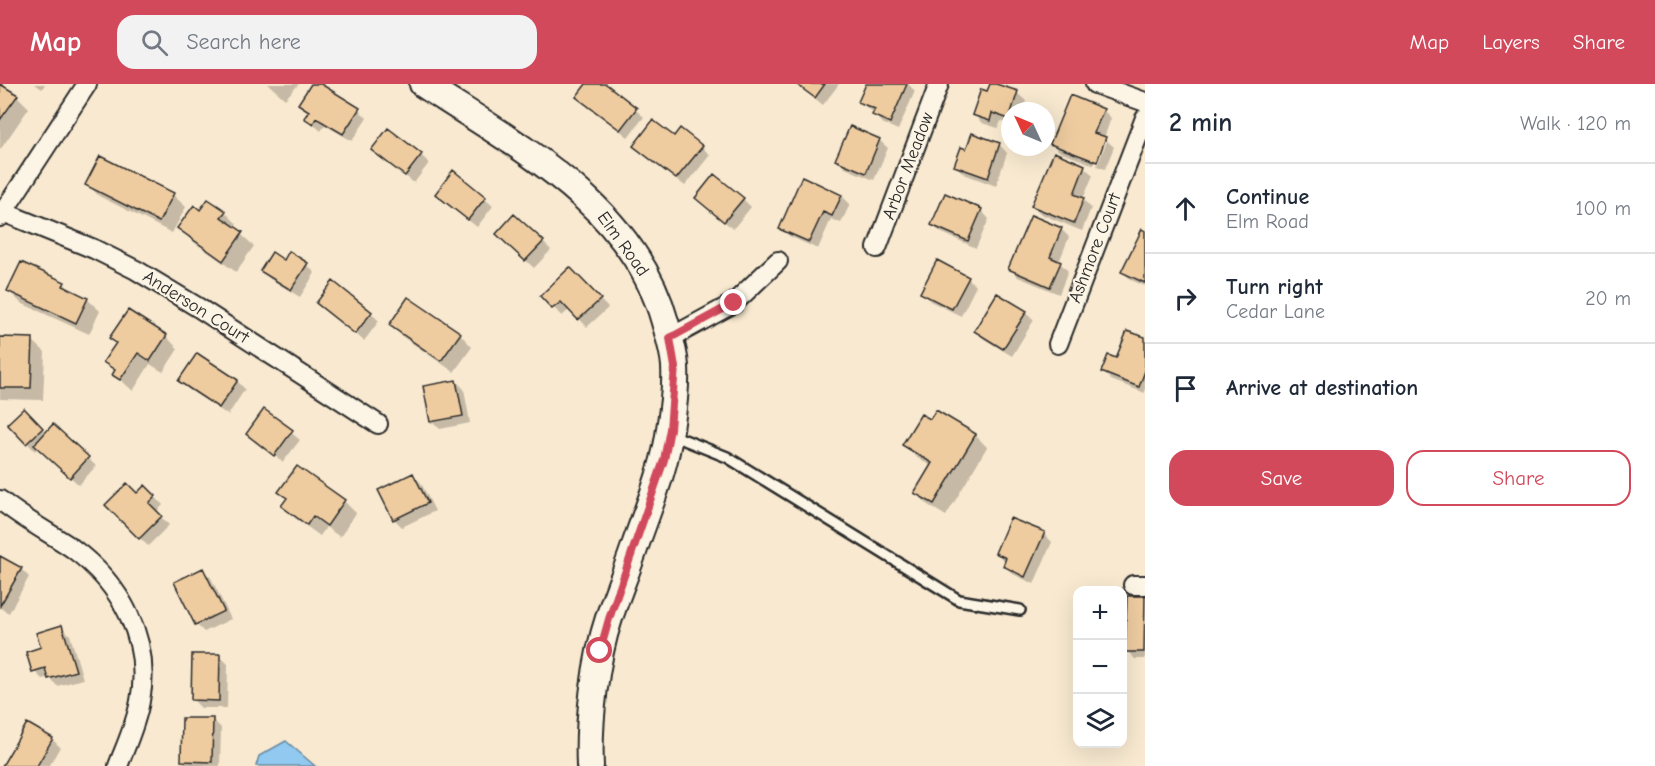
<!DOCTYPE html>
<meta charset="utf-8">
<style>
body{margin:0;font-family:"Comic Neue",sans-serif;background:#f2f2f3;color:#1f2937}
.controls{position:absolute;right:18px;bottom:18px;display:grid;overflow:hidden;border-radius:12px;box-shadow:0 6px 24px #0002}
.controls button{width:54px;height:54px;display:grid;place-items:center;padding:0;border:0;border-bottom:2px solid #e0e1e3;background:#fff;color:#1f2937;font:30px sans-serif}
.compass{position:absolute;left:1001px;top:18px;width:54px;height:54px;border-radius:50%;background:#fff;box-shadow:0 6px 24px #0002;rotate:314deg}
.stop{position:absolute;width:18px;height:18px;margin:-14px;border:4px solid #d1495b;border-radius:50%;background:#fff}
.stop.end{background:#d1495b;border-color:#fff;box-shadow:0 2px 6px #0008}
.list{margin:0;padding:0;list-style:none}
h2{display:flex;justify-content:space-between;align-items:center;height:78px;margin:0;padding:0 24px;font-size:26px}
h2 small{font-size:20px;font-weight:400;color:#747a83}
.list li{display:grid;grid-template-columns:39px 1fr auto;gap:18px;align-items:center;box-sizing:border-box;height:90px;padding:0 24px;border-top:2px solid #e0e1e3}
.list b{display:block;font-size:22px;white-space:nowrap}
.list p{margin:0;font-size:20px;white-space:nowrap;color:#747a83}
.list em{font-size:20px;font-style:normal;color:#747a83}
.actions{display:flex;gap:12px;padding:18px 24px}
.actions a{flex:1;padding:14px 0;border:2px solid #d1495b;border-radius:18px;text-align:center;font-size:21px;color:#d1495b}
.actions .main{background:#d1495b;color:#fff}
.icon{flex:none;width:33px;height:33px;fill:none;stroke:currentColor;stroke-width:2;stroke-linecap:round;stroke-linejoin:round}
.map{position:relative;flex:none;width:1145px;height:682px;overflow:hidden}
header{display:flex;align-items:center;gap:36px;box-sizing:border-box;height:84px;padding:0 30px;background:#d1495b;color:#fff}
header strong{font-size:28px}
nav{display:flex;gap:33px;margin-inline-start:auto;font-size:21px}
.search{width:420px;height:54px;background:#f2f2f3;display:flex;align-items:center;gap:15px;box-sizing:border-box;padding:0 21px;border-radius:18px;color:#747a83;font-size:22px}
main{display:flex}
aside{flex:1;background:#fff}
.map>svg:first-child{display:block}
</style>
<header>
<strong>Map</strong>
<div class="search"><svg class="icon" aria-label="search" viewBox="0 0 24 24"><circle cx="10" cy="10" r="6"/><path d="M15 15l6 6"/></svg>Search here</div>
<nav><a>Map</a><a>Layers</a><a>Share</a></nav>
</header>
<main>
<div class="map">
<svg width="1145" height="682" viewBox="0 0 1145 682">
<rect width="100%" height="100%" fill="#f8e9d0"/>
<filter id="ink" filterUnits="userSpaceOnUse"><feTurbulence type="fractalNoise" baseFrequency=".0167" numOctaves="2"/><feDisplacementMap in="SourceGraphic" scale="12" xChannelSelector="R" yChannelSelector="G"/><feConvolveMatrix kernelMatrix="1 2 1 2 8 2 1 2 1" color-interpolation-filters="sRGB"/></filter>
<g filter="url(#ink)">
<path fill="#91c9f0" stroke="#688aa1" stroke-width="1.5" d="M286 657 315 682H256L259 672Z"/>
<path fill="#0003" d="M0 0 17 12 29 24 0 66Z
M35 0H45L42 5Z
M268 0H299L285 15Z
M312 0H318L359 26 367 34 352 57 325 41 321 47 306 34 309 29 300 20Z
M588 0H604L644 33 628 53 578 13Z
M797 0H839L823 21Z
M868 0H908L915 7 898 46 882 39 874 31 875 29 868 25 860 17Z
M991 0 1017 9 1026 17 1022 27H1010V40L1001 37 998 44 982 39 974 31 988 9Z
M1103 26 1111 34 1104 54 1114 63 1105 85 1097 82 1107 57H1104L1094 81 1060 68 1052 60Z
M674 54 702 63 710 71 685 102 643 69Z
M879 56 888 64 874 96 845 84 837 76Z
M999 60 1007 69 996 102 964 90 956 82Z
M373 66 421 71 429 79 414 99Z
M1054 70 1084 83 1093 91 1083 115 1091 124 1082 147 1041 130 1033 122Z
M100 74 173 111 186 123 172 149 99 112 87 100Z
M454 89 493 122 477 143 445 118Z
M842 112 850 120 841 139 831 135 818 165 789 152 780 144Z
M697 114 743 115 751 123 733 145Z
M981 126 989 135 976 164 940 148 932 140Z
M201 128H225L237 140 234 144 254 162 236 188 191 156 179 144Z
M1061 145 1069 153 1059 178 1068 187 1059 210 1018 193 1009 184Z
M1145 148V202L1131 196 1123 188Z
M506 158H543L551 166 534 184Z
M290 170 307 181 315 189 300 213 270 195 262 187 285 178Z
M570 185 608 224 587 243 570 225 562 232 542 212Z
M968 194 976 202 961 232 930 217 922 209Z
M64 199 72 208 87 215 100 227 89 250 21 219 9 207Z
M318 219 371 229 379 237 364 257Z
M129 228 166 252 178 265 163 288 150 280 133 307 114 290 115 288 105 278 117 260Z
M1026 228 1034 236 1012 272 984 255 976 247Z
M391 241 460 250 472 263 454 288 403 253Z
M0 255 32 256 45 268 43 316 0 315Z
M1145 255V309L1111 296 1103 287Z
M180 297H237L245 305 228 331 188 305Z
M456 297 464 305 470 339 440 345 432 337Z
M24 326 46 349 53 342 96 382 79 401 38 363 35 367 9 340Z
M265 327 300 356 283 378 248 350Z
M931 338 975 351 987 363 946 432 928 421 916 408 931 382 916 373 904 361Z
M413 391 421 399 435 427 402 443 394 435Z
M145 403 163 421 156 428 169 441 148 462 107 421 137 411Z
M280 407 344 417 356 429 340 453 326 443 320 452 295 434 283 422 288 415Z
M1044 450 1052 458 1034 500 1013 490 1005 482 1006 478 997 469Z
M0 473 21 485 29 493 9 529 0 524Z
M203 486 211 494 231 535 204 548 196 540Z
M1129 513 1145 514V575H1135L1127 567Z
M62 543 70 551 83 595 57 602 49 593 42 595 34 587 42 564Z
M219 571 228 580 227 624H201L193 616Z
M213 636 221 644 220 682H188L183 677Z
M52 655 60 663 49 682H4Z"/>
<path fill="#efcca0" stroke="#2b2b2b" stroke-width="1.5" d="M0 0 18 11 0 36Z
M311 0H321L360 24 343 50 316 34 313 40 304 34 309 27 298 20Z
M586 0H606L637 24 620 46 576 13Z
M796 0H825L815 14Z
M866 0H907L890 39 872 31 875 25 858 18Z
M990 0H996L1018 7 1009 35 992 29 990 37 972 31 981 5 987 7Z
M1070 11 1104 25 1094 49 1106 53 1097 78 1050 60Z
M653 36 674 52 680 44 703 62 676 95 633 62Z
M850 42 880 55 866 89 835 76Z
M388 44 422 70 405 92 371 66Z
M972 49 1000 59 988 94 954 82 961 63 966 65Z
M1054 68 1085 81 1074 110 1084 114 1074 139 1031 122Z
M100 72 174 109 159 138 85 101Z
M453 86 486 113 468 136 435 110Z
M714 90 744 114 724 138 695 114Z
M802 92 842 111 832 132 823 128 809 158 779 145Z
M945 109 982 125 968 157 931 141Z
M208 115 226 127 221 133 243 148 223 177 177 144 194 121 200 126Z
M514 130 544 157 525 177 496 150Z
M1031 131 1062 144 1050 173 1061 178 1050 203 1008 185Z
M1142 145 1145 147V199L1121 188Z
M289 167 308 179 291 206 260 187 272 168 284 176Z
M937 176 969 193 952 225 920 209Z
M21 178 65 198 63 202 88 214 76 239 7 207Z
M570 183 601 215 578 236 561 218 552 225 540 212Z
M333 197 372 228 355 250 316 219Z
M997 209 1027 227 1003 265 974 247Z
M408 213 461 249 441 277 389 241Z
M128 226 167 251 150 277 138 269 120 296 112 291 115 286 103 278 116 259 109 254Z
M1127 247 1145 253V287L1139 303 1101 288 1108 271 1116 274Z
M0 253 33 254 31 304H0Z
M197 269 238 296 219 324 178 297Z
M456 296 463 332 430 338 423 302Z
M24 324 43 344 26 360 7 340Z
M264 325 293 346 274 372 246 350Z
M936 326 976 350 934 420 914 409 932 379 902 361 921 330 930 335Z
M53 340 89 373 70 394 34 361Z
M297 382 345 416 327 442 313 432 307 441 281 422 287 414 278 408Z
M413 389 428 419 393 436 378 406Z
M127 399 137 409 145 401 156 412 149 419 162 432 139 455 105 421Z
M1010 434 1045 448 1025 493 1003 482 1006 474 995 469Z
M0 472 22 484 0 522Z
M203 484 224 527 195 541 174 498Z
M1127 512H1145L1144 568H1125Z
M62 541 76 587 48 595 45 584 32 588 26 568 41 563 36 549Z
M192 570H220L219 617 191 616Z
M182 634H213L212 678 181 677Z
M27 639 53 654 37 682H2Z"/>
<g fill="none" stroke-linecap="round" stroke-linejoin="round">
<g stroke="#2b2b2b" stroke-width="14">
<path id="lane" d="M672 351 727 373 959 516 1020 526"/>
</g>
<g stroke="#2b2b2b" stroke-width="22">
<path id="street" d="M1095 0 1145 18
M3 128 94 165 136 186 199 224 378 340
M0 133 87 0
M877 164 939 0
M670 254 734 219 778 177
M1058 260 1145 34
M0 416C22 434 48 448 72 464 121 500 152 556 140 617 136 640 126 661 118 682
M1133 501H1145"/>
</g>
<g stroke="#2b2b2b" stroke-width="30">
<path id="secondary" d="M423 0C517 62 633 121 665 238 669 252 674 267 675 282 676 300 673 327 670 345 665 385 648 424 635 462 627 486 617 510 609 534 595 576 588 638 590 682"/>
</g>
<use href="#lane" stroke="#fcf5e5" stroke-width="9"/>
<use href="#street" stroke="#fcf5e5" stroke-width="18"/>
<use href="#secondary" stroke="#fcf5e5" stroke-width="26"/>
</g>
</g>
<g fill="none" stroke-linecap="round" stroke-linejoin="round" filter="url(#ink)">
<path stroke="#d1495b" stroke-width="8" d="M600 567 609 535 664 376 670 345 675 283 670 254 734 219"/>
</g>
<g text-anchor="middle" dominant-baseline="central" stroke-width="4.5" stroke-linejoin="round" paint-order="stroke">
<g font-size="18" fill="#2b2b2b" stroke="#fcf5e5">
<text transform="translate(908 82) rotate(-69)">Arbor Meadow</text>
<text transform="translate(623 160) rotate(54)">Elm Road</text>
<text transform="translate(1095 164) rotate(-69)">Ashmore Court</text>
<text transform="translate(196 223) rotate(32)">Anderson Court</text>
</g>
</g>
</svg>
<div class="controls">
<button>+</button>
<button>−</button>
<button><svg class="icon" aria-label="layers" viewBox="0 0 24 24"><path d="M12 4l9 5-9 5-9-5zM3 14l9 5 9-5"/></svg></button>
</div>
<svg class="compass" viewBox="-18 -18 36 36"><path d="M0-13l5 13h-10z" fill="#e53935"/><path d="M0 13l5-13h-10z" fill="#747a83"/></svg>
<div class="stop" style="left:600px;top:567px"></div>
<div class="stop end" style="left:734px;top:219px"></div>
</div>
<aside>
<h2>2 min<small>Walk · 120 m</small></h2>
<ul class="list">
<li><svg class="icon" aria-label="ahead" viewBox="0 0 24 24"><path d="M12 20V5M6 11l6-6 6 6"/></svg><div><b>Continue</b><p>Elm Road</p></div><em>100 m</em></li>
<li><svg class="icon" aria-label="right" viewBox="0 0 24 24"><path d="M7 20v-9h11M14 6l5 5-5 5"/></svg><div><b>Turn right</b><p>Cedar Lane</p></div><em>20 m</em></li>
<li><svg class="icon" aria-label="arrive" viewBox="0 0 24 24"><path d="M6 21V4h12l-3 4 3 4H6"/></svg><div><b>Arrive at destination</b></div></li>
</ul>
<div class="actions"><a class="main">Save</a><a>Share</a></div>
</aside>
</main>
